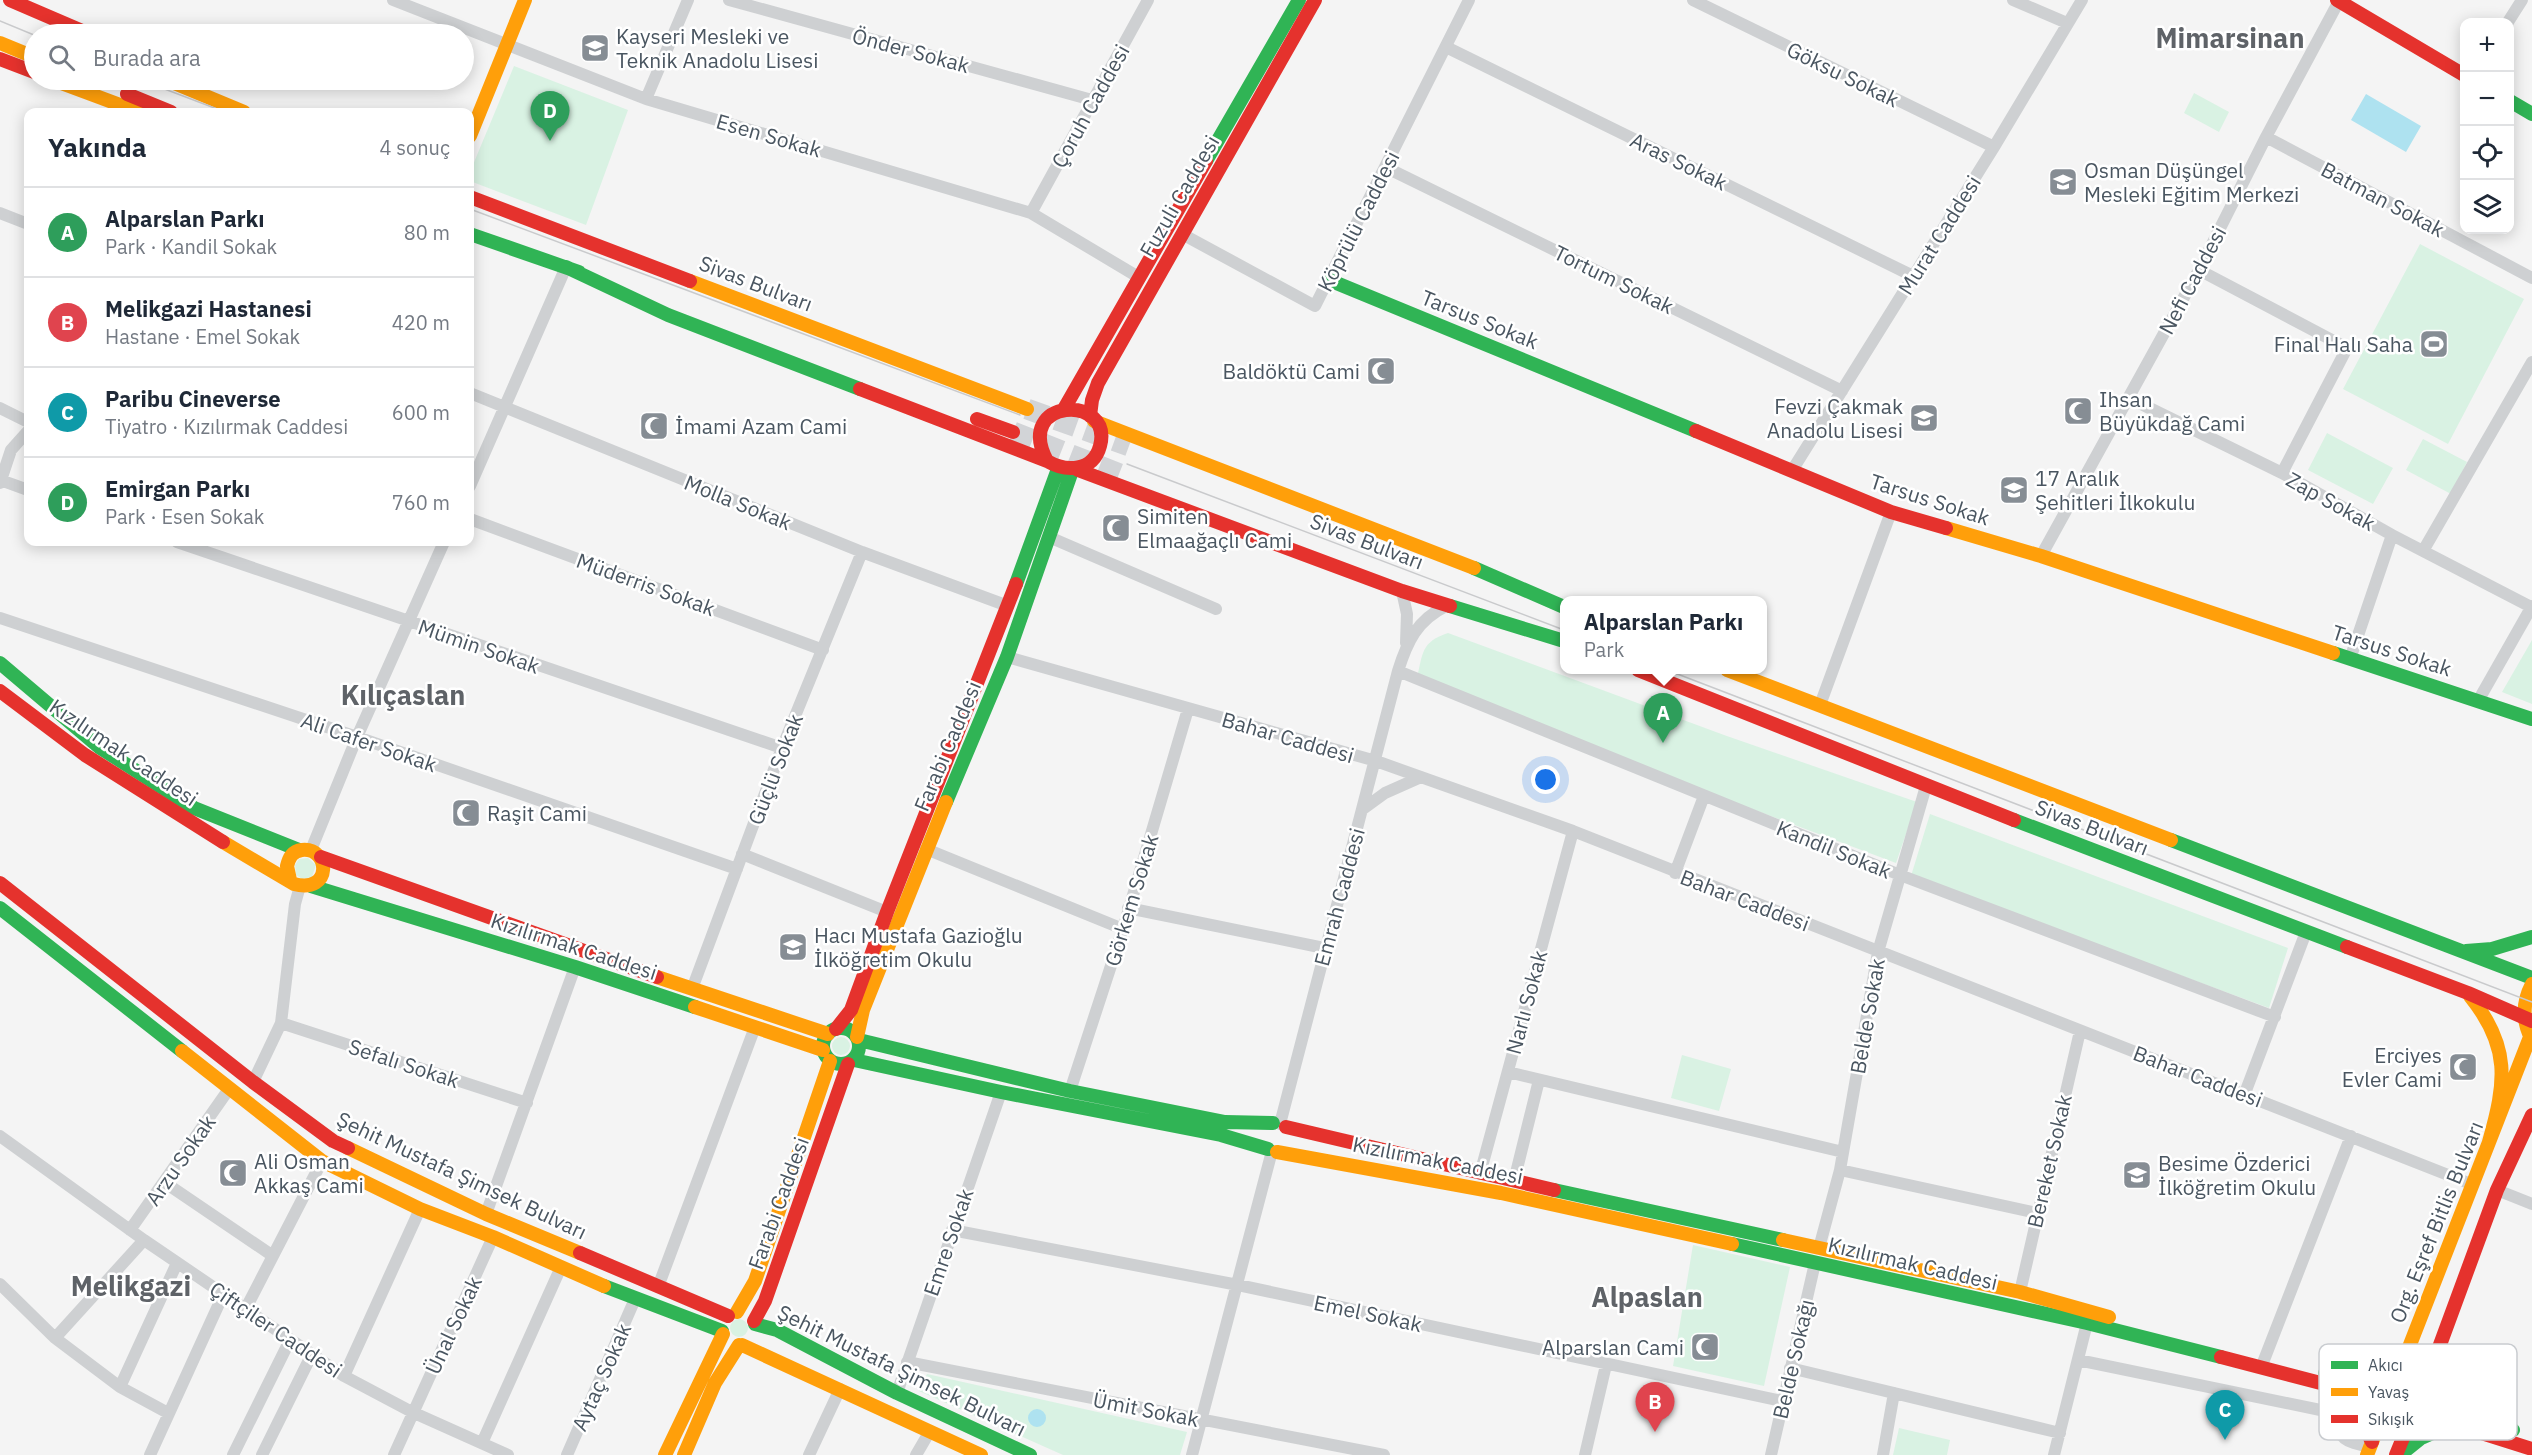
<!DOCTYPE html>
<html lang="tr">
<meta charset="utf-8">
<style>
body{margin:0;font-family:"IBM Plex Sans",sans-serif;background:#f6f6f7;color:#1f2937}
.controls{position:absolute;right:18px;top:18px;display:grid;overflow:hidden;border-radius:12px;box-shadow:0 3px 15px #0003}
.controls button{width:54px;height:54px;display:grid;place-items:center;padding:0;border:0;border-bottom:2px solid #e0e1e3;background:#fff;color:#1f2937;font:30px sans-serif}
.you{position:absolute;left:1546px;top:780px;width:21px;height:21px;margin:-15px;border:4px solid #fff;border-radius:50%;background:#1a73e8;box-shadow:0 0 0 9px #1a73e833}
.badge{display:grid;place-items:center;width:39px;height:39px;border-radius:50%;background:#868d94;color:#fff;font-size:20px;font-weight:700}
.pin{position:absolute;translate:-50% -50px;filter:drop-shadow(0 2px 3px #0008)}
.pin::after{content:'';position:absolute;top:32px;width:21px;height:18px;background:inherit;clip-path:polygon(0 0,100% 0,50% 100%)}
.popup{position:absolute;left:1560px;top:596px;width:207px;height:78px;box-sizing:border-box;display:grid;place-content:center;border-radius:12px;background:#fff;filter:drop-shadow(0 2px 4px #0005);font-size:20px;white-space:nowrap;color:#747a83}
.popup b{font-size:22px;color:#1f2937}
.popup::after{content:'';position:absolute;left:50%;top:100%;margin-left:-12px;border:12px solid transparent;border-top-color:#fff}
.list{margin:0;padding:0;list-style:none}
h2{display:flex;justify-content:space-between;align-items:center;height:78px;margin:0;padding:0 24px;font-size:26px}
h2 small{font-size:20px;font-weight:400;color:#747a83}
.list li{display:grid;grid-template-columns:39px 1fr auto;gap:18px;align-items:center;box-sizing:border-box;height:90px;padding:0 24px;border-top:2px solid #e0e1e3}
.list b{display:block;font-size:22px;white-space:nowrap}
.list p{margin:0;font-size:20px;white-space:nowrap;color:#747a83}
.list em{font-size:20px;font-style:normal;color:#747a83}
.icon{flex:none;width:33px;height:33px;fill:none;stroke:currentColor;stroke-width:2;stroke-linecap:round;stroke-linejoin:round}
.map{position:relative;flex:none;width:2532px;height:1455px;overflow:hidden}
.search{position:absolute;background:#fff;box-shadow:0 3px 15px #0003;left:24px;top:24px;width:450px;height:66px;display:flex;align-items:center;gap:15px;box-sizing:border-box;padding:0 21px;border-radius:33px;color:#747a83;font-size:22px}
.panel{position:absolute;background:#fff;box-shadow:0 3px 15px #0003;left:24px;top:108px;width:450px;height:438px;border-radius:12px}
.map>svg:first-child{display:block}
</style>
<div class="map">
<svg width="2532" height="1455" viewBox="0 0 2532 1455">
<rect width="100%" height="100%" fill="#f4f4f4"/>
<path fill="#d9f2e3" d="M514 66 628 110 586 225 470 181V172Z
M2194 93 2229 112 2219 132 2184 113Z
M2420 244 2524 299 2448 444 2343 389Z
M2327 433 2393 468 2373 504 2308 470Z
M2423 439 2467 462 2451 494 2406 470Z
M1448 633 1724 735 1917 802 1896 863 1598 751 1417 678C1423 653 1421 642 1448 633Z
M2532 640V704L2502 692Z
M1930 814 2288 948 2269 1008 1911 876Z
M308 858 316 865 312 877 302 879 296 875 295 865 299 859Z
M832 1046a9 9 0 1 1 18 0a9 9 0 1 1-18 0Z
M1682 1055 1731 1069 1719 1111 1671 1098Z
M1693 1245 1790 1267 1764 1386 1673 1366Z
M730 1328a9 9 0 1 1 18 0a9 9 0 1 1-18 0Z
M927 1374 1187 1432 1180 1455H1063L919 1391Z
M1899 1428 1950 1440 1947 1455H1893Z"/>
<path fill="#aee2f0" d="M2366 94 2421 126 2406 152 2351 120Z
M1028 1418a9 9 0 1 1 18 0a9 9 0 1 1-18 0Z"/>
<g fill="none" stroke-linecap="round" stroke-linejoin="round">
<path stroke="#d2d4d7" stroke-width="21" stroke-dasharray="21 10" stroke-linecap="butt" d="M1027 409 1129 446
M1013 432 1120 474"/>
<path stroke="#ced0d2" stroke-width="12" d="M393 0 646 99 1031 213 1140 278
M729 0 1092 100
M1693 0 1994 147
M2013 0 2067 23
M2508 22 2522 0
M1446 47 1913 276
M646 99 688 0
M2266 137 2532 278
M1385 167 1842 391
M0 213 28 224
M1031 213 1148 0
M1182 234 1315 306 1469 0
M2199 270 2347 348 2282 473
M470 393 862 552 1008 606
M2129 398 2282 473 2392 535 2531 607
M0 408 28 422
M1793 469 1994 147 2082 0
M0 480 28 490
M0 483 11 450 28 431
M470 486 566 267
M470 519 823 650
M1049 537 1216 609
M177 542 782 748
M2423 551 2532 362
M2041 556 2199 270 2266 137 2339 1
M1402 591 1407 614 1406 643
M0 618 357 737 737 869
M1007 657 1376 761 1573 831 2471 1184
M2350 659 2392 535
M1398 671 1900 875 2275 1017
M2478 701 2532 606
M1820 705 1891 512
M1363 809 1385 793 1421 777
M926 849 1123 929
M311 850 357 737 444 542
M742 854 887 912
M1675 873 1704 796
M1128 908 1324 948
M692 989 782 748 862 552
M281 1023 527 1103
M1508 1072 1843 1152
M253 1082 281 1023 295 904 300 886
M1070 1091 1123 929 1188 709
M2245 1093 2306 932
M1280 1124 1398 671C1407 642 1417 620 1446 606
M0 1136 144 1240 344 1376 412 1412 508 1455
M1840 1170 2037 1213
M1480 1174 1573 831
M1514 1181 1539 1080
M164 1182 273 1256
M2497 1190 2532 1204
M486 1214 575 967
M130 1230 229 1089
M952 1230 1238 1285 1782 1401
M1819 1248 1840 1170 1878 952 1926 786
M0 1284 55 1338 120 1387 168 1413
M658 1287 755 1027
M2020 1292 2080 1031
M245 1310 322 1161
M55 1338 144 1240
M2078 1360 2330 1412C2337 1418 2337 1421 2339 1429 2341 1443 2359 1444 2370 1447
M2264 1360 2351 1136
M907 1362 1384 1455
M1790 1368 2060 1433
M344 1376 420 1209
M120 1387 177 1263
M897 1393 1001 1092
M482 1443 561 1267
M150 1455 223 1295
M233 1455 290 1340
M262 1455 312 1354
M394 1455 493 1237
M567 1455 635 1299
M809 1455 840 1389
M916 1455 930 1431
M1192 1455 1272 1151
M1585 1455 1606 1365
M1771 1455 1815 1263
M1883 1455 1894 1393
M2054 1455 2087 1323"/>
<path stroke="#30b455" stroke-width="14" d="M2510 101 2532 114
M1206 161 1299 0
M470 234 579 272
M566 267 668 315 860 389
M1329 280 1696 431
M1474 568 1564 607
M1016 584 1058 469
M1450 606 1564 641
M2333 653 2532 719
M0 663 99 747 194 808 299 850
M946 802 1007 657 1072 471
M2014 820 2347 947
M2171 840 2532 978
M311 886 575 967 695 1007
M0 908 182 1051
M2466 951 2492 949 2532 937
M823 1046a18 18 0 1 1 36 0a18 18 0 1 1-36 0Z
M859 1040 1070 1091 1225 1122 1273 1123
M854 1060 1001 1092 1221 1135 1268 1149
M1554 1190 1783 1240
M1732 1244 2087 1323 2221 1357
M604 1286 722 1331
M755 1324 777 1330 897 1393 1030 1455
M2325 1373 2394 1389 2513 1430
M2400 1455 2421 1438 2455 1423"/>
<path stroke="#ff9f0a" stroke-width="14" d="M0 43 34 57
M53 80 139 112
M167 80 244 112
M470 136 525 0
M690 281 1027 409
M1094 421 1474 568
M1946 528 2041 556 2333 653
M1727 670 2171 840
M223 842 294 884C333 894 330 847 302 850 292 851 289 858 287 866L290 880
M657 977 828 1034
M2532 984C2522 1003 2522 1021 2532 1040
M2470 996C2511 1047 2506 1082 2489 1142
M695 1007 823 1050
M857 1037 863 1010 946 802
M182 1051 322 1161 420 1209 493 1237 604 1286
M348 1148 486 1214 580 1253
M1277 1152 1501 1193 1732 1244
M1783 1240 2020 1292 2109 1317
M737 1312 755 1281 830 1061
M742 1345 981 1455
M665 1455 723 1334
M684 1455 715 1383 739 1345
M2367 1455 2530 1037"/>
<path stroke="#e5322d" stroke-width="14" d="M10 0 89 34
M2337 0 2464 75
M0 59 34 72
M127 94 171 112
M470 197 690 281
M860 389 1047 461C1066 472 1093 472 1100 446 1114 394 1013 397 1047 461
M1064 409 1206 161
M1090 416 1092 400 1098 383 1315 0
M977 419 1013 432
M1696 431 1891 512 1946 528
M1078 470 1402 591 1450 606
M1638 670 2014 820
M0 691 85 755 223 842
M321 857 657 977
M0 883 253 1082 333 1141 348 1148
M2347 947 2468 993 2532 1021
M836 1029 851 1010 887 912 1016 584
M1286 1127 1554 1190
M580 1253 728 1316
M754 1321 765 1301 848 1064
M2221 1357 2336 1387 2532 1449
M2336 1387 2356 1409 2372 1442
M2396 1455 2430 1372 2497 1190 2532 1115"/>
<path stroke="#c9cacc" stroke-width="1.5" d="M0 21 34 35
M126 80 148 88
M141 80 225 112
M470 209 1020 415
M1127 464 1564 630
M1667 670 2532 1002"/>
</g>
<defs>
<g id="school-square" transform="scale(1.5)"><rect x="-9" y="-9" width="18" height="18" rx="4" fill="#868d94" stroke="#fff"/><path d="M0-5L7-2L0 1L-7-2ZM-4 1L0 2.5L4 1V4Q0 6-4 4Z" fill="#fff"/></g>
<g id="stadium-square" transform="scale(1.5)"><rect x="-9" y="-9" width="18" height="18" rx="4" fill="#868d94" stroke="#fff"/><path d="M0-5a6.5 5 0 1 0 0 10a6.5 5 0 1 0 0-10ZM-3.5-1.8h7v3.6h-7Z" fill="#fff"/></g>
<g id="mosque-square" transform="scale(1.5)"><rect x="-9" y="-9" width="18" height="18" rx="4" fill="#868d94" stroke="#fff"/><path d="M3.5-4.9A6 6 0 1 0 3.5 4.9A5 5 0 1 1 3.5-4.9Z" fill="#fff"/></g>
</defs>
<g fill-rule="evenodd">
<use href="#school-square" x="595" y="48"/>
<use href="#school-square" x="2063" y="182"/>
<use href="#stadium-square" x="2434" y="344"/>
<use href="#mosque-square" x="1381" y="371"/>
<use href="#mosque-square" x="2078" y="411"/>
<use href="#school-square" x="1924" y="418"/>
<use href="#mosque-square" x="654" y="426"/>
<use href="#school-square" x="2014" y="490"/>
<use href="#mosque-square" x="1116" y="528"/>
<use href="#mosque-square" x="466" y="813"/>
<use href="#school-square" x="793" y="947"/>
<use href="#mosque-square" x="2463" y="1067"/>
<use href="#mosque-square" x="233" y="1173"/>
<use href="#school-square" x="2137" y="1175"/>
<use href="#mosque-square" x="1705" y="1347"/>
</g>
<g text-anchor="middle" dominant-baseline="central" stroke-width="5" stroke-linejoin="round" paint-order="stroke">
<g font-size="21" fill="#4a5661" stroke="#fff" text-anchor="start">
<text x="616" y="36">Kayseri Mesleki ve<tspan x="616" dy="24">Teknik Anadolu Lisesi</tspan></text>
<text x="2084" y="170">Osman Düşüngel<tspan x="2084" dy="24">Mesleki Eğitim Merkezi</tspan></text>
<text x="2413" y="344" text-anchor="end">Final Halı Saha</text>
<text x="1360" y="371" text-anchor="end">Baldöktü Cami</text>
<text x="2099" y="399">Ihsan<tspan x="2099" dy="24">Büyükdağ Cami</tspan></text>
<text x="1903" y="406" text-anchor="end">Fevzi Çakmak<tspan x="1903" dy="24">Anadolu Lisesi</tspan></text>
<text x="675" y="426">İmami Azam Cami</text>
<text x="2035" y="478">17 Aralık<tspan x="2035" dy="24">Şehitleri İlkokulu</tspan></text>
<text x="1137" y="516">Simiten<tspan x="1137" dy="24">Elmaağaçlı Cami</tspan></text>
<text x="487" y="813">Raşit Cami</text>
<text x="814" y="935">Hacı Mustafa Gazioğlu<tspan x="814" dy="24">İlköğretim Okulu</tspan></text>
<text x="2442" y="1055" text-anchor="end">Erciyes<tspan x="2442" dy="24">Evler Cami</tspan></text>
<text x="254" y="1161">Ali Osman<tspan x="254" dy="24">Akkaş Cami</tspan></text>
<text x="2158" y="1163">Besime Özderici<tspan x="2158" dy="24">İlköğretim Okulu</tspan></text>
<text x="1684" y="1347" text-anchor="end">Alparslan Cami</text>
</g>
<g font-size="21" fill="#4a5661" stroke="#fff">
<text transform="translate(911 50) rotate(15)">Önder Sokak</text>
<text transform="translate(1843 74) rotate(26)">Göksu Sokak</text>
<text transform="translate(1090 106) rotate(-61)">Çoruh Caddesi</text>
<text transform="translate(769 135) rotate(16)">Esen Sokak</text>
<text transform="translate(1679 161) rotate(26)">Aras Sokak</text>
<text transform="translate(1179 196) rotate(-60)">Fuzuli Caddesi</text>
<text transform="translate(2383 199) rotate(28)">Batman Sokak</text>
<text transform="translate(1358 221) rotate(-63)">Köprülü Caddesi</text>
<text transform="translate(1939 235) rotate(-58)">Murat Caddesi</text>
<text transform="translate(1614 279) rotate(26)">Tortum Sokak</text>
<text transform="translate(2192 280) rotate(-62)">Nefi Caddesi</text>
<text transform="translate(756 283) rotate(21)">Sivas Bulvarı</text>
<text transform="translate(1480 319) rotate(22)">Tarsus Sokak</text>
<text transform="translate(1930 499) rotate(18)">Tarsus Sokak</text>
<text transform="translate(2331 501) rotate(29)">Zap Sokak</text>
<text transform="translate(738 502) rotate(22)">Molla Sokak</text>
<text transform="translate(1367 541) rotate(21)">Sivas Bulvarı</text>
<text transform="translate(646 584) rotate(20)">Müderris Sokak</text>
<text transform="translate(479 646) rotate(19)">Mümin Sokak</text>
<text transform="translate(2392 650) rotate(18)">Tarsus Sokak</text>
<text transform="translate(1288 737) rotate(16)">Bahar Caddesi</text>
<text transform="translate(369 742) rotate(19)">Ali Cafer Sokak</text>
<text transform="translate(947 746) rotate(-67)">Farabi Caddesi</text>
<text transform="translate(124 752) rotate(34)">Kızılırmak Caddesi</text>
<text transform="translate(775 769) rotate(-69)">Güçlü Sokak</text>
<text transform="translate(2092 827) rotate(21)">Sivas Bulvarı</text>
<text transform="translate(1834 849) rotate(22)">Kandil Sokak</text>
<text transform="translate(1339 897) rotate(-75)">Emrah Caddesi</text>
<text transform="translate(1131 900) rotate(-73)">Görkem Sokak</text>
<text transform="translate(1745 900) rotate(21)">Bahar Caddesi</text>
<text transform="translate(574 946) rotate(18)">Kızılırmak Caddesi</text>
<text transform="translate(1526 1002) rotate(-75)">Narlı Sokak</text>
<text transform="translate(1867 1016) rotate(-80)">Belde Sokak</text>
<text transform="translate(404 1063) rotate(18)">Sefalı Sokak</text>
<text transform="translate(2198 1076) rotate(21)">Bahar Caddesi</text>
<text transform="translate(180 1160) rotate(-55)">Arzu Sokak</text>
<text transform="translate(1438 1160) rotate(11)">Kızılırmak Caddesi</text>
<text transform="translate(2049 1161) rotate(-77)">Bereket Sokak</text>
<text transform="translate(462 1175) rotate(25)">Şehit Mustafa Şimsek Bulvarı</text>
<text transform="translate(778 1203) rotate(-70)">Farabi Caddesi</text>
<text transform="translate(2436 1222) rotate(-68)">Org. Eşref Bitlis Bulvarı</text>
<text transform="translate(948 1242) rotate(-71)">Emre Sokak</text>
<text transform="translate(1913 1263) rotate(13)">Kızılırmak Caddesi</text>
<text transform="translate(1368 1313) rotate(12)">Emel Sokak</text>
<text transform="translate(453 1325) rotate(-65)">Ünal Sokak</text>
<text transform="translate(276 1329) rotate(34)">Çiftçiler Caddesi</text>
<text transform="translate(1793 1359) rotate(-77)">Belde Sokağı</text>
<text transform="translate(902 1370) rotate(26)">Şehit Mustafa Şimsek Bulvarı</text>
<text transform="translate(601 1377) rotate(-66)">Aytaç Sokak</text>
<text transform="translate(1146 1409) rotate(11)">Ümit Sokak</text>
</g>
<g font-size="27" font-weight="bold" fill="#5f6368" stroke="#fff">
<text x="2230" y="37">Mimarsinan</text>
<text x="403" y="694">Kılıçaslan</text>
<text x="131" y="1285">Melikgazi</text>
<text x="1647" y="1296">Alpaslan</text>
</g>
</g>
<rect x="2319" y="1344" width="198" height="96" rx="9" fill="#fff" stroke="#c9ccd0" stroke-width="1.5"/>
<rect x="2331" y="1361" width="27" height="8" fill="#30b455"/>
<rect x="2331" y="1388" width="27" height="8" fill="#ff9f0a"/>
<rect x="2331" y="1415" width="27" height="8" fill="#e5322d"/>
<g font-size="16" fill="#4a5661">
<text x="2368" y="1371">Akıcı</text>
<text x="2368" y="1398">Yavaş</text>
<text x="2368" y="1425">Sıkışık</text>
</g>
</svg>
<div class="controls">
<button>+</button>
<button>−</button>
<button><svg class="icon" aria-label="locate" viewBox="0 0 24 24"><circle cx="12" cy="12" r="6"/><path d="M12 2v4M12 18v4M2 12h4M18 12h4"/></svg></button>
<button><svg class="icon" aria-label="layers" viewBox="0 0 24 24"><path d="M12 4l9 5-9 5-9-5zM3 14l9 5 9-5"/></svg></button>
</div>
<div class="you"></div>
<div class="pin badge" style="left:1663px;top:743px;background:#2e9e5b">A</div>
<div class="popup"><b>Alparslan Parkı</b>Park</div>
<div class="pin badge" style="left:1655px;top:1432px;background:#e0444e">B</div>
<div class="pin badge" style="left:2225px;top:1440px;background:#0f9aa8">C</div>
<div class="pin badge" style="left:550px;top:141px;background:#2e9e5b">D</div>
<div class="search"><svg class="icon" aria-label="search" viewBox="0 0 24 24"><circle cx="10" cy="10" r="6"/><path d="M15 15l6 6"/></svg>Burada ara</div>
<section class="panel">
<h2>Yakında<small>4 sonuç</small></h2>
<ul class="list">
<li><span class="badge" style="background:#2e9e5b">A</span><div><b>Alparslan Parkı</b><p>Park · Kandil Sokak</p></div><em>80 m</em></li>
<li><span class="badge" style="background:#e0444e">B</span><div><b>Melikgazi Hastanesi</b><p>Hastane · Emel Sokak</p></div><em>420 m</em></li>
<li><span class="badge" style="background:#0f9aa8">C</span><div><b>Paribu Cineverse</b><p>Tiyatro · Kızılırmak Caddesi</p></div><em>600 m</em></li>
<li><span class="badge" style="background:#2e9e5b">D</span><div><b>Emirgan Parkı</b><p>Park · Esen Sokak</p></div><em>760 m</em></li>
</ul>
</section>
</div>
